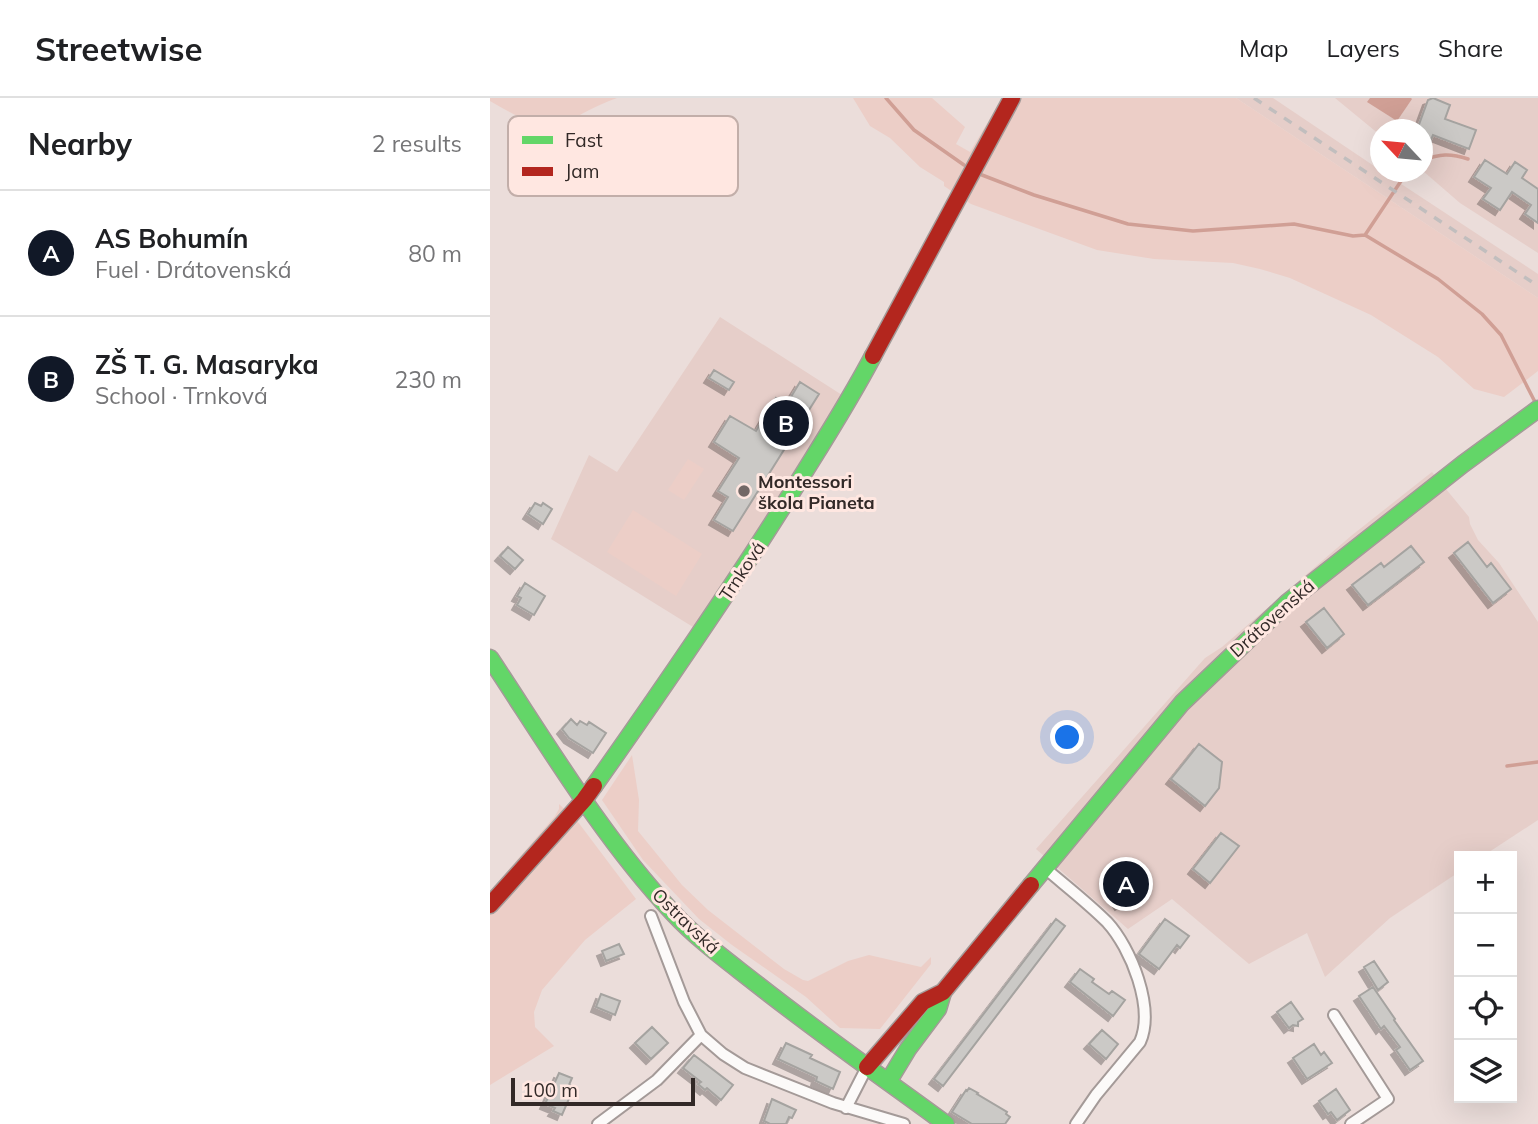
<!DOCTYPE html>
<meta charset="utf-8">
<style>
body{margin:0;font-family:Mulish,sans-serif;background:#f6f6f6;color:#202124}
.controls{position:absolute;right:21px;bottom:21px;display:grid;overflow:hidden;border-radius:0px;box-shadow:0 7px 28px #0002}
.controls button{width:63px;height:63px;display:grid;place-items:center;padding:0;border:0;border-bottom:2px solid #e0e0e0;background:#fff;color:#202124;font:35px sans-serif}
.compass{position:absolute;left:880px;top:21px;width:63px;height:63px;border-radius:50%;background:#fff;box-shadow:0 7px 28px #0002;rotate:296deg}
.scale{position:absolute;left:21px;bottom:18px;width:184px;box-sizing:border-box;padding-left:7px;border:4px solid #322927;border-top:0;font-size:19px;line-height:24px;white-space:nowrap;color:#322927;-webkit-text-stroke:5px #ffe7e1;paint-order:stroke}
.you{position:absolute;left:578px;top:640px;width:24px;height:24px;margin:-18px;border:5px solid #fff;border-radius:50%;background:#1a73e8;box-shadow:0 0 0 10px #1a73e833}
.badge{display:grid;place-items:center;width:46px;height:46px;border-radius:50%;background:#111827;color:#fff;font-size:23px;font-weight:700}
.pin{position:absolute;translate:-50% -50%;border:4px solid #fff;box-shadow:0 2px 7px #0006}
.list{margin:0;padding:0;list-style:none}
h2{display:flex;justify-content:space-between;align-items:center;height:91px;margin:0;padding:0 28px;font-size:30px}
h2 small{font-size:23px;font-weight:400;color:#757577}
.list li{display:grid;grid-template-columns:46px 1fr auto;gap:21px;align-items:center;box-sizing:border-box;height:126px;padding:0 28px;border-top:2px solid #e0e0e0}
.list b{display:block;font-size:26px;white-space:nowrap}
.list p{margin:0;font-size:23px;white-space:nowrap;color:#757577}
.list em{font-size:23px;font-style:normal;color:#757577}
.icon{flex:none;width:38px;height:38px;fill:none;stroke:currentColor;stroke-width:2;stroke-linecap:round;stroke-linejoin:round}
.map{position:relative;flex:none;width:1048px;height:1026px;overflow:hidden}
header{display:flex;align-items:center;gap:42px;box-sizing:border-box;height:98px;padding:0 35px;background:#fff;border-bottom:2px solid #e0e0e0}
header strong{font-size:33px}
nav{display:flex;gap:38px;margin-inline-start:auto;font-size:24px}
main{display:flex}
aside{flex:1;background:#fff}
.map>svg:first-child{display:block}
</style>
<header>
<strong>Streetwise</strong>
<nav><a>Map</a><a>Layers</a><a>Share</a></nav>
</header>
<main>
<aside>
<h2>Nearby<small>2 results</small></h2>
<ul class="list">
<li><span class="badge">A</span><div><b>AS Bohumín</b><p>Fuel · Drátovenská</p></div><em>80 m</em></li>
<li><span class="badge">B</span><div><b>ZŠ T. G. Masaryka</b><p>School · Trnková</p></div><em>230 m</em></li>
</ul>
</aside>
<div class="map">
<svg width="1048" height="1026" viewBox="0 0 1048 1026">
<defs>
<filter id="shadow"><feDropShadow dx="-5" dy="5" stdDeviation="0" flood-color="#0004"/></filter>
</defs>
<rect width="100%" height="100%" fill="#ebddda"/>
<path fill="#e6cec9" d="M746 0H783L890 72V74H893L1010 151 1048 176V200Z
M845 0H1048V155L970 105 933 73 932 32H890V37Z
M230 219 352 297 254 453 203 529 61 441 99 357 127 374Z
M942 374 979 419 980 426 988 442 1009 465 1048 524V722L993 758H969V774L900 820 835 879 817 835 759 866 682 801 638 831 546 751 715 560 732 549 861 438Z"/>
<path fill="#eccec7" d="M0 0H127C104 8 81 21 62 35L54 30H49C33 20 16 13 0 3Z
M363 0H442L475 29 466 46 480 54 512 0H746L1048 200V273L1014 299 984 291 948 259 881 217 800 180 770 171 743 165 664 161 607 152 481 106 454 88V84L430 69 400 40 380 28Z
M198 361 214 371 194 402 178 392Z
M143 412 212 456 186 498 117 454Z
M142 657 149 702 148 733 192 787 218 812 294 871 313 882 318 883 358 863 379 857 431 869 441 859V866L390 931 350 930 316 899 242 847 209 821 153 762 112 702Z
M69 706 88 724 146 801 95 842 52 892 44 914 45 929 64 948 0 987V793L65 718 69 711Z"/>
<path fill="#d09f95" d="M880 0H921L922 1 907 23 877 4Z"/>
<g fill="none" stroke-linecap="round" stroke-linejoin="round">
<path stroke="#d09f95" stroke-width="3.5" d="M396 0 424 32 474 67
M932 62C950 56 960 55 978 61
M492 77 544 97 638 126 703 133 804 126 863 138 875 137 917 74
M875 137 948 181 992 216 1011 237 1044 302 1048 307
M1017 668 1048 664"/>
</g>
<path fill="#cbc9c6" stroke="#a5a3a0" stroke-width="2" filter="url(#shadow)" d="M943 0 960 7 955 21 986 32 979 51 943 37 940 44 933 41V32H927L938 2Z
M995 62 1017 76 1025 64 1037 72 1032 80 1048 91V125L1035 116 1041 107 1022 94 1010 112 993 101 1001 90 984 79Z
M224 272 244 284 239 292 219 280Z
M310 284 329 296 243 433 224 422 238 399 228 393 249 360 224 344 240 318 266 333 286 300 296 307Z
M45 405 51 408 53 405 62 411 53 426 38 416Z
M978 444 997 469 1001 465 1021 491 1003 505 964 455Z
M921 448 934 464 878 507 862 487 891 465 894 469Z
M18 449 33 462 25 471 10 458Z
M35 485 55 498 44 517 27 507 31 500 27 498Z
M834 510 854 536 837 550 816 524Z
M81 621 87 627 90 623 97 627 99 624 116 635 103 655 79 640 72 631Z
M709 646 732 664 729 690 715 708 681 681Z
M731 735 749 748 720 785 703 771Z
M643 768 653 783 636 794 640 801 630 807 616 785Z
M566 821 575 828 453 988 444 981Z
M675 821 699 838 690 850 687 847 669 871 649 856Z
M129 846 134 856 116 863 112 853Z
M884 863 898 884 888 892 874 869Z
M590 871 604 881 602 884 619 896 622 893 635 902 623 918 580 884Z
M883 889 905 921 904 922 933 963 920 972 906 952 910 949 894 928 891 931 869 898Z
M111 896 130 903 125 917 106 909Z
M801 904 813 921 808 924V928L803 927 799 930 787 914Z
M162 929 178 945 161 961 145 945Z
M612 932 628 946 616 961 599 946Z
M296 945 322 957 320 960 350 974 343 991 326 983 327 979 288 961Z
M824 946 831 957 834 954 842 965 817 981 803 960Z
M204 957 243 987 231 1002 217 990 215 992 208 986 211 984 193 970Z
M69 975 82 980 79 987 84 989 72 1017 63 1013 65 1010 55 1006Z
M479 990 488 995 487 996 517 1014 516 1016 520 1019 515 1026H482L462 1014 476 992 477 993Z
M846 991 860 1012 847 1022 841 1014 838 1016 829 1003Z
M282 1001 306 1012 302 1020 299 1019 296 1026H280L274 1023Z"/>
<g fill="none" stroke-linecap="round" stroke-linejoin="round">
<g stroke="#a49a98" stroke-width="14">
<path id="street" d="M556 771C576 788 598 805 617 824 641 850 665 910 650 944L606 997 586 1026
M161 818 194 904 211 937 233 956 255 970 343 1005 414 1026
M844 917 898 1001 861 1026
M356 1010 377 969
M108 1026 167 982 211 937"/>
</g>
<g stroke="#a49a98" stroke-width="19">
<path id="fast" d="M0 560C57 646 112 739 183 815 208 842 239 864 268 887 329 935 393 980 456 1026
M104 688C174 589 243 489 307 386 333 344 360 302 383 258
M541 787 692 605 798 504 973 366 1048 311
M398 984 418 951 448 911 453 894"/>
</g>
<g stroke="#a49a98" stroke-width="19">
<path id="jam" d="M383 258 522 0
M0 807 94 702 104 688
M377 969 433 904 453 894 541 787"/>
</g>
<use href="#street" stroke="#fcfaf9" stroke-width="10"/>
<use href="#fast" stroke="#63d668" stroke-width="16"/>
<use href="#jam" stroke="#b3261e" stroke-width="16"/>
<path stroke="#c1bebe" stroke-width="3.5" stroke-dasharray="9 9" stroke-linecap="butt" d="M764 0 1048 188"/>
</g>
<circle fill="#736866" stroke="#ffe7e1" stroke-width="2.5" cx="254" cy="393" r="7"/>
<g text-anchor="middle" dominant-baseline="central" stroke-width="6" stroke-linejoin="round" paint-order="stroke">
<g font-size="18" font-weight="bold" fill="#322927" stroke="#ffe7e1" text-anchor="start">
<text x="268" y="383">Montessori<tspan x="268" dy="21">škola Pianeta</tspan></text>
</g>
<g font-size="18" fill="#322927" stroke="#ffe7e1">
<text transform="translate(252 473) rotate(-56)">Trnková</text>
<text transform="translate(782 520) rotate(-42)">Drátovenská</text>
<text transform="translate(196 823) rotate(44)">Ostravská</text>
</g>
</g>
<rect x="18" y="18" width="230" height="80" rx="10" fill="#ffe7e1" stroke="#c2aea9" stroke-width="2"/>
<rect x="32" y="38" width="31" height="8" fill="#63d668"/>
<rect x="32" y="69" width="31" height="9" fill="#b3261e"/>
<g font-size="19" fill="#322927">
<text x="75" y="49">Fast</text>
<text x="75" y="80">Jam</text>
</g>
</svg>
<div class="controls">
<button>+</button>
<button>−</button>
<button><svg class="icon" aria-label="locate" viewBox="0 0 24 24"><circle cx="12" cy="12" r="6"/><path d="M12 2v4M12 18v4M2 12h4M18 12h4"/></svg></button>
<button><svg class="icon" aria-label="layers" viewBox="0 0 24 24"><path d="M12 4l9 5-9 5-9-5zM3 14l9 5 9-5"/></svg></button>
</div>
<svg class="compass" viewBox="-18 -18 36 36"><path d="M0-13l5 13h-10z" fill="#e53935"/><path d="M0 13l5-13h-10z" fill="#757577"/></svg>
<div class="scale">100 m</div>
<div class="you"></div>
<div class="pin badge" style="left:636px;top:786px">A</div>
<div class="pin badge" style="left:296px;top:325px">B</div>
</div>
</main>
